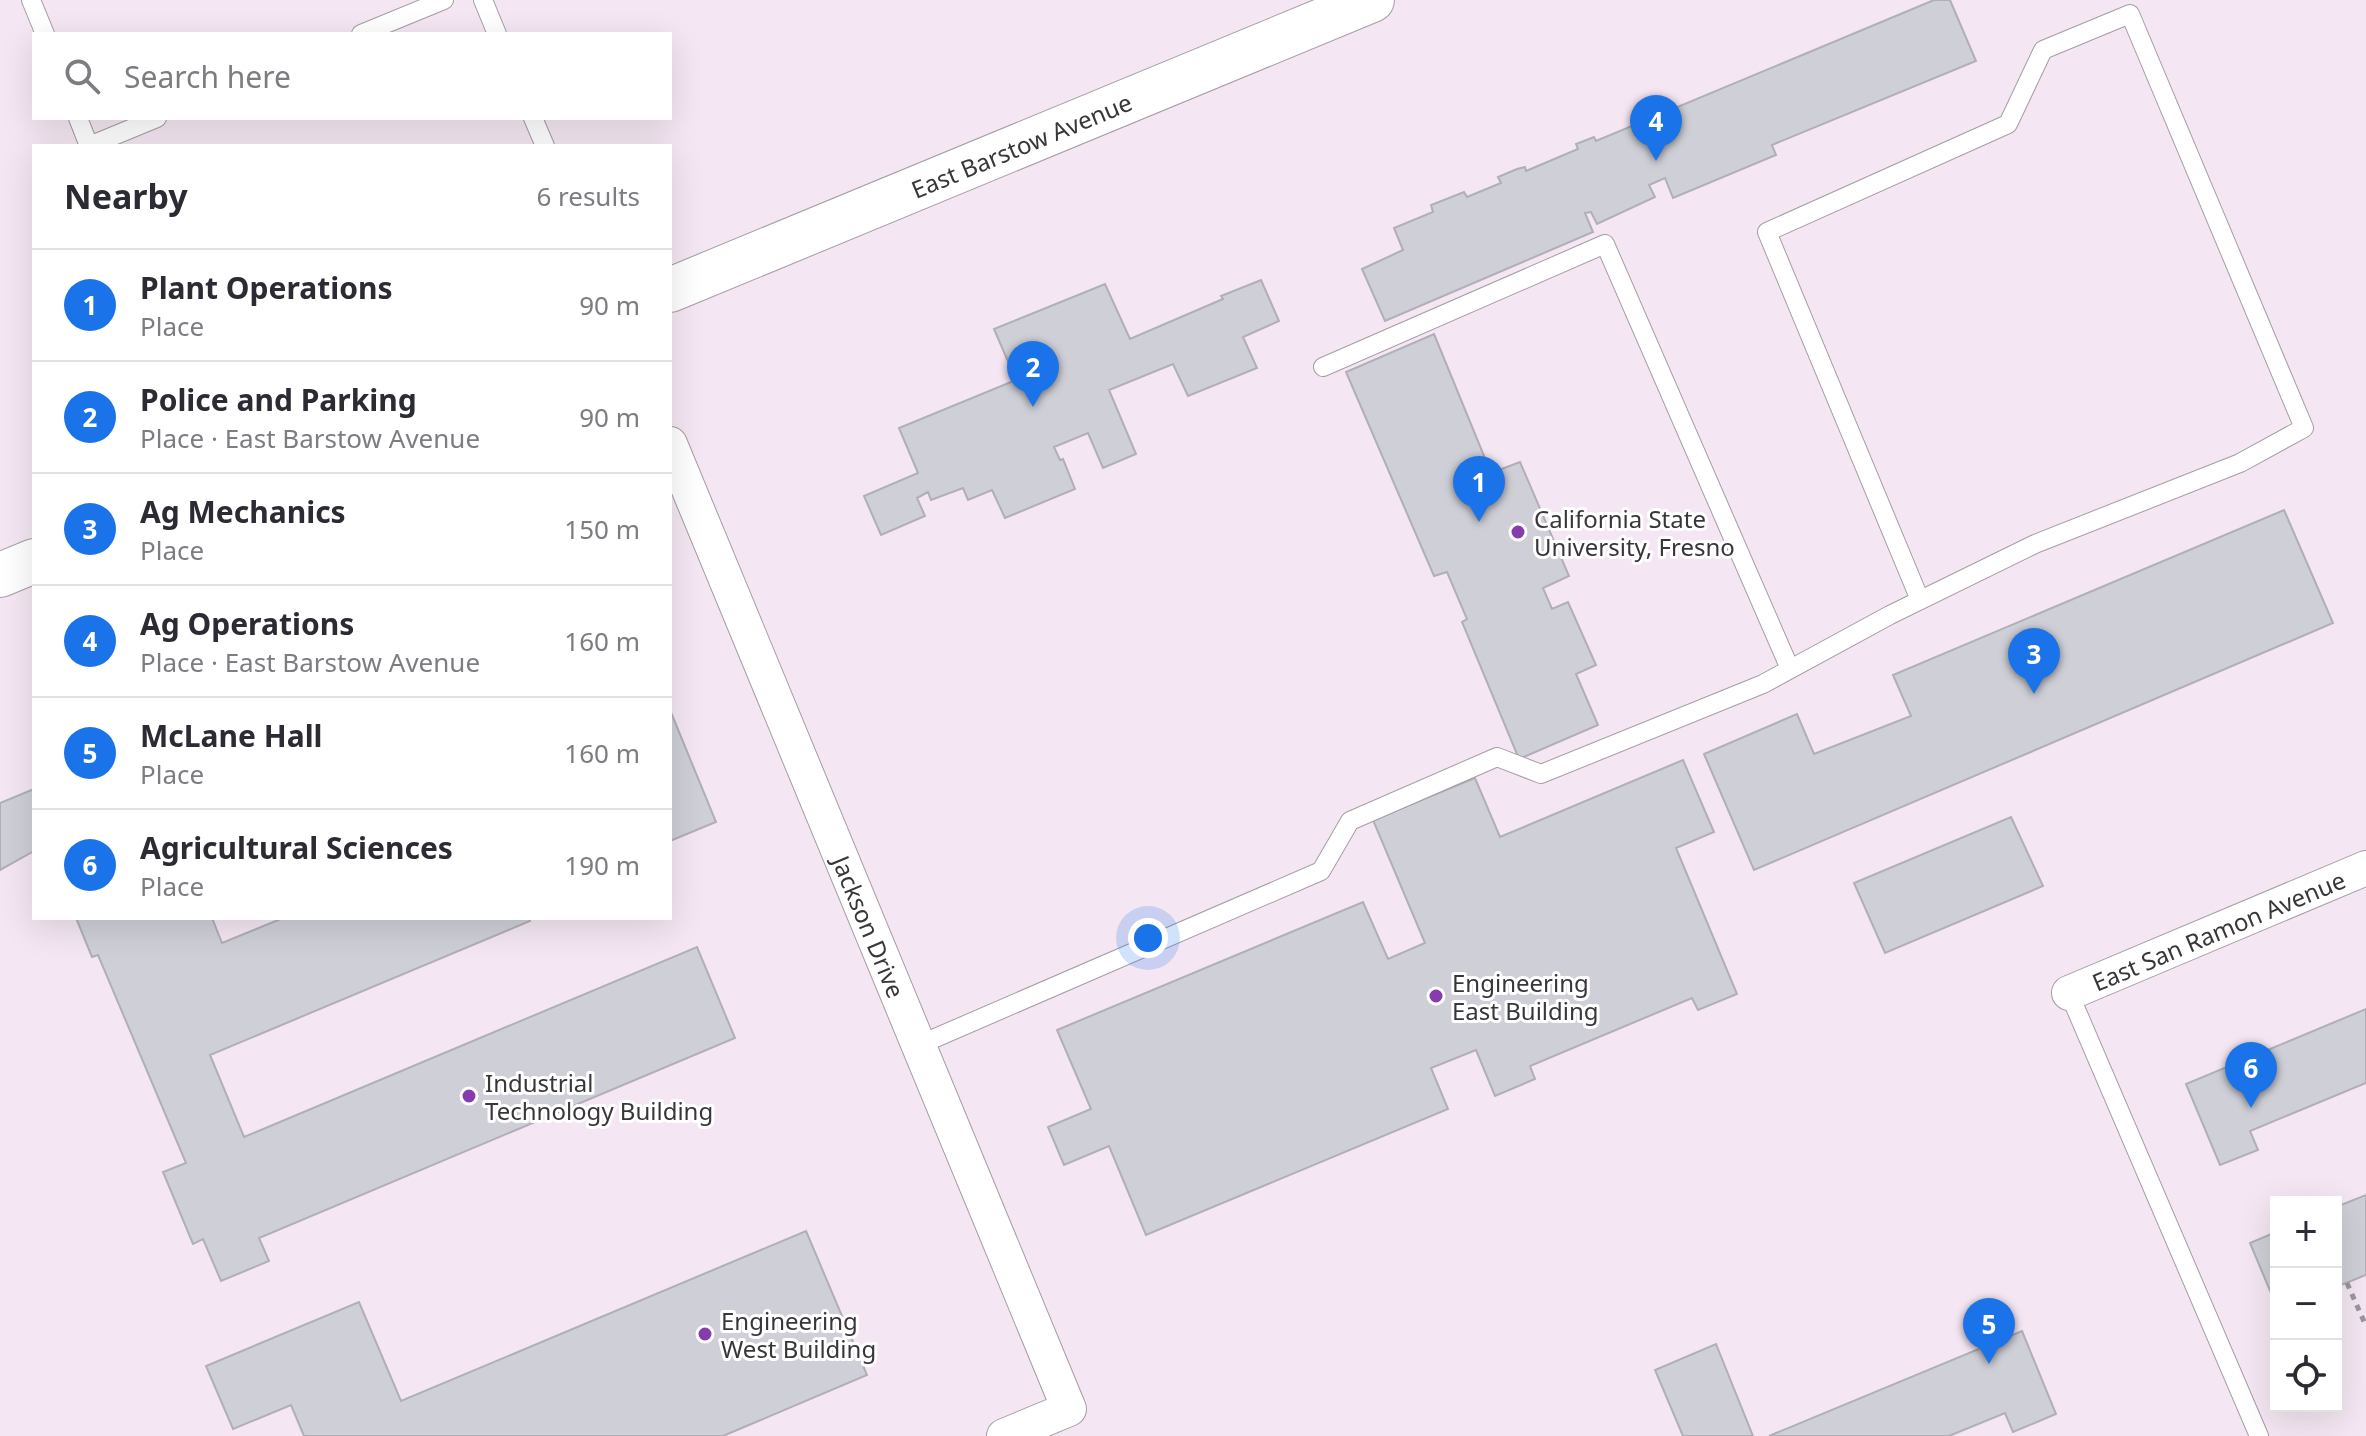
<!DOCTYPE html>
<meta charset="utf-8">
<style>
body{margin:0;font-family:"Noto Sans",sans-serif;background:#f7f7f7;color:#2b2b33}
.controls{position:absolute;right:24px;bottom:24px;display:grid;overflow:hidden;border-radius:0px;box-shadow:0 8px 32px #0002}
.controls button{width:72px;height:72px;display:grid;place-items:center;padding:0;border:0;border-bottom:2px solid #e1e1e2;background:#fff;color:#2b2b33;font:40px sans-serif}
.you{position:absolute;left:1148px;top:938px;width:28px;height:28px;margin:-20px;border:6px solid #fff;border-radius:50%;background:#1a73e8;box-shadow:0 0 0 12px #1a73e833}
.badge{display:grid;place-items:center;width:52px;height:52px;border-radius:50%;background:#1a73e8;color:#fff;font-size:26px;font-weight:700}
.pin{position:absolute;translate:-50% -66px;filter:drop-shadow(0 2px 4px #0008)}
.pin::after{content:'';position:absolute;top:42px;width:28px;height:24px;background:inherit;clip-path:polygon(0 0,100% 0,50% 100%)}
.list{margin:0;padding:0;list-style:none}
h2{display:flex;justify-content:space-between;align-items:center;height:104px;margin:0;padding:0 32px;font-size:34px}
h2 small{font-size:26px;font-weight:400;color:#7c7c81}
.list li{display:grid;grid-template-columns:52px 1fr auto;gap:24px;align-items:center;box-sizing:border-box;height:112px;padding:0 32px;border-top:2px solid #e1e1e2}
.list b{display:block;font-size:30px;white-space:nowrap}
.list p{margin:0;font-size:26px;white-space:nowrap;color:#7c7c81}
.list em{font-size:26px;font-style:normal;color:#7c7c81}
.icon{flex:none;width:44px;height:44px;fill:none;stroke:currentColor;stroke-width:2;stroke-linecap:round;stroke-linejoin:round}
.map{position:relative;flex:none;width:2366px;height:1436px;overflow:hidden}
.search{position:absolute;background:#fff;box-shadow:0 8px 32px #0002;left:32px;top:32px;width:640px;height:88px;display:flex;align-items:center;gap:20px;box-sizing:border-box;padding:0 28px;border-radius:0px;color:#7c7c81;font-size:30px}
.panel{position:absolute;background:#fff;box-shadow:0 8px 32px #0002;left:32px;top:144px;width:640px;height:776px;border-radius:0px}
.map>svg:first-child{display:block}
</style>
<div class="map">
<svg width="2366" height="1436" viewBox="0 0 2366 1436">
<rect width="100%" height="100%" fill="#fbf4fb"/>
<path fill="#f4e7f3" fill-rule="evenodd" d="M0 0H2366V1436H0ZM34 34H670V118H34ZM34 146H670V918H34ZM2276 1202H2336V1406H2276Z"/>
<path fill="#cfcfd7" stroke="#b0afb7" stroke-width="2" d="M1934 0H1950L1976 61 1772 145 1776 155 1673 198 1665 178 1649 185 1655 197 1597 224 1591 212 1585 213 1593 232 1385 321 1362 269 1403 250 1394 228 1433 212 1431 205 1464 192 1467 197 1501 183 1498 177 1517 169 1525 167 1526 171 1578 149 1576 144 1594 137 1596 141Z
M1261 280 1279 321 1243 337 1257 368 1188 396 1173 364 1109 390 1136 454 1103 468 1088 433 1054 447 1060 460 1063 459 1075 489 1005 518 992 490 968 500 963 488 931 500 928 492 917 498 925 516 881 535 864 496 918 473 899 428 1016 380 994 329 1105 284 1130 339 1223 299 1221 296Z
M1434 334 1491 473 1520 462 1569 576 1543 588 1552 609 1568 602 1596 665 1576 674 1598 725 1519 759 1462 622 1467 619 1447 572 1434 576 1346 372Z
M2284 510 2333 623 1754 870 1704 754 1797 714 1814 754 1911 716 1893 675Z
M670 710 716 822 670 841Z
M1683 760 1714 832 1676 848 1737 994 1698 1010 1692 998 1530 1066 1535 1079 1495 1096 1476 1050 1431 1068 1448 1109 1146 1235 1109 1146 1064 1165 1048 1127 1091 1109 1057 1030 1363 902 1388 959 1425 943 1373 820 1475 778 1500 837Z
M34 789V851L0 870V803Z
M2011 817 2043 886 1885 953 1854 883Z
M76 918H212L222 943 283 918H529L530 921 210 1055 244 1137 697 947 735 1038 259 1238 269 1261 221 1281 203 1239 193 1244 163 1172 186 1163 98 955 92 957Z
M2366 1009V1083L2250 1131 2258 1150 2220 1165 2186 1084Z
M2366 1195V1275L2336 1287V1207Z
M806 1231 867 1375 723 1436H304L291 1405 233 1429 206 1366 359 1302 401 1401Z
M2276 1232V1305L2250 1243Z
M2022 1331 2056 1414 2013 1432 2005 1413 1949 1436H1769Z
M1716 1344 1753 1436H1683L1655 1370Z"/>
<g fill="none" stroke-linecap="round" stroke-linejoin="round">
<g stroke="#a49da3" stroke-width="20">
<path id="lane" d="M31 0 45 34
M483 0 497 34
M361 34 444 0
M78 118 89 146 157 118
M533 118 545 146
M1323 367 1605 244 1790 669
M2069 993 2259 1436
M919 1045 1321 871 1350 821 1497 757 1541 774 1763 684 1890 615 2035 544 2240 463 2304 428 2130 14 2043 50 2008 124 1767 232 1920 600"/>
</g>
<g stroke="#a49da3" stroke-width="36">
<g id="street">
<path id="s1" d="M670 444 1069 1409 1004 1436"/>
<path id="s2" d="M2069 993 2366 868"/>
</g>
</g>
<g stroke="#a49da3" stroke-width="46">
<g id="secondary">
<path id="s3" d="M670 290 1372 0"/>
<path d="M0 575 34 561"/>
</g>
</g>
<path stroke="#9b969b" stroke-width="5" stroke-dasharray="6 6" stroke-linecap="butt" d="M2347 1283 2366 1326"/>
<use href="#lane" stroke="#fff" stroke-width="18"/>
<use href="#street" stroke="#fff" stroke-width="34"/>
<use href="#secondary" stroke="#fff" stroke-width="44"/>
</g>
<g fill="#873cad" stroke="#fff" stroke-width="3">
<circle cx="1518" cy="532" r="8"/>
<circle cx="1436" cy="996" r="8"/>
<circle cx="469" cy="1096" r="8"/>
<circle cx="705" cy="1334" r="8"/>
</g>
<g text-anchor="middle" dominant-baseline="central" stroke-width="6" stroke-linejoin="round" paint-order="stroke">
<g font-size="24" fill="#393639" stroke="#fff">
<text stroke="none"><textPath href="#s3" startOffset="380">East Barstow Avenue</textPath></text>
<text stroke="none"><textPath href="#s1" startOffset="522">Jackson Drive</textPath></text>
<text stroke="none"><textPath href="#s2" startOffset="162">East San Ramon Avenue</textPath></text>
</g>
<g font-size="24" fill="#393639" stroke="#fff" text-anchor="start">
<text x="1534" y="518">California State<tspan x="1534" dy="28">University, Fresno</tspan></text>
<text x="1452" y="982">Engineering<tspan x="1452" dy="28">East Building</tspan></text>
<text x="485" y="1082">Industrial<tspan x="485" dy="28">Technology Building</tspan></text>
<text x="721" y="1320">Engineering<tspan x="721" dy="28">West Building</tspan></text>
</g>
</g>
</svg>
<div class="controls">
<button>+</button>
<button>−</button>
<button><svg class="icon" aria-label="locate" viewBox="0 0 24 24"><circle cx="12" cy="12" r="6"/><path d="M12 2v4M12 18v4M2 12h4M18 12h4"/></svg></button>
</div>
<div class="you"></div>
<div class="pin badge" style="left:1479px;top:522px">1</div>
<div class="pin badge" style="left:1033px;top:407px">2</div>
<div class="pin badge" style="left:2034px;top:694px">3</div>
<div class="pin badge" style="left:1656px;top:161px">4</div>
<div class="pin badge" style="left:1989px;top:1364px">5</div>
<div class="pin badge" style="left:2251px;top:1108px">6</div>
<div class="search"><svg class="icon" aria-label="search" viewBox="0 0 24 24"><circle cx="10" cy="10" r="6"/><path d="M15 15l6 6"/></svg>Search here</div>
<section class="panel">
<h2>Nearby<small>6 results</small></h2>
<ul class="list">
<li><span class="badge">1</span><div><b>Plant Operations</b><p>Place</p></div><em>90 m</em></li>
<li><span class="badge">2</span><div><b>Police and Parking</b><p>Place · East Barstow Avenue</p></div><em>90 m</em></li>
<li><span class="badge">3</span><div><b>Ag Mechanics</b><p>Place</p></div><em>150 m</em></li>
<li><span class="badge">4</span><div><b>Ag Operations</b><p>Place · East Barstow Avenue</p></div><em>160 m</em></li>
<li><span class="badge">5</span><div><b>McLane Hall</b><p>Place</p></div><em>160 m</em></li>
<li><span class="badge">6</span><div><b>Agricultural Sciences</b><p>Place</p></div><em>190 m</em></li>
</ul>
</section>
</div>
